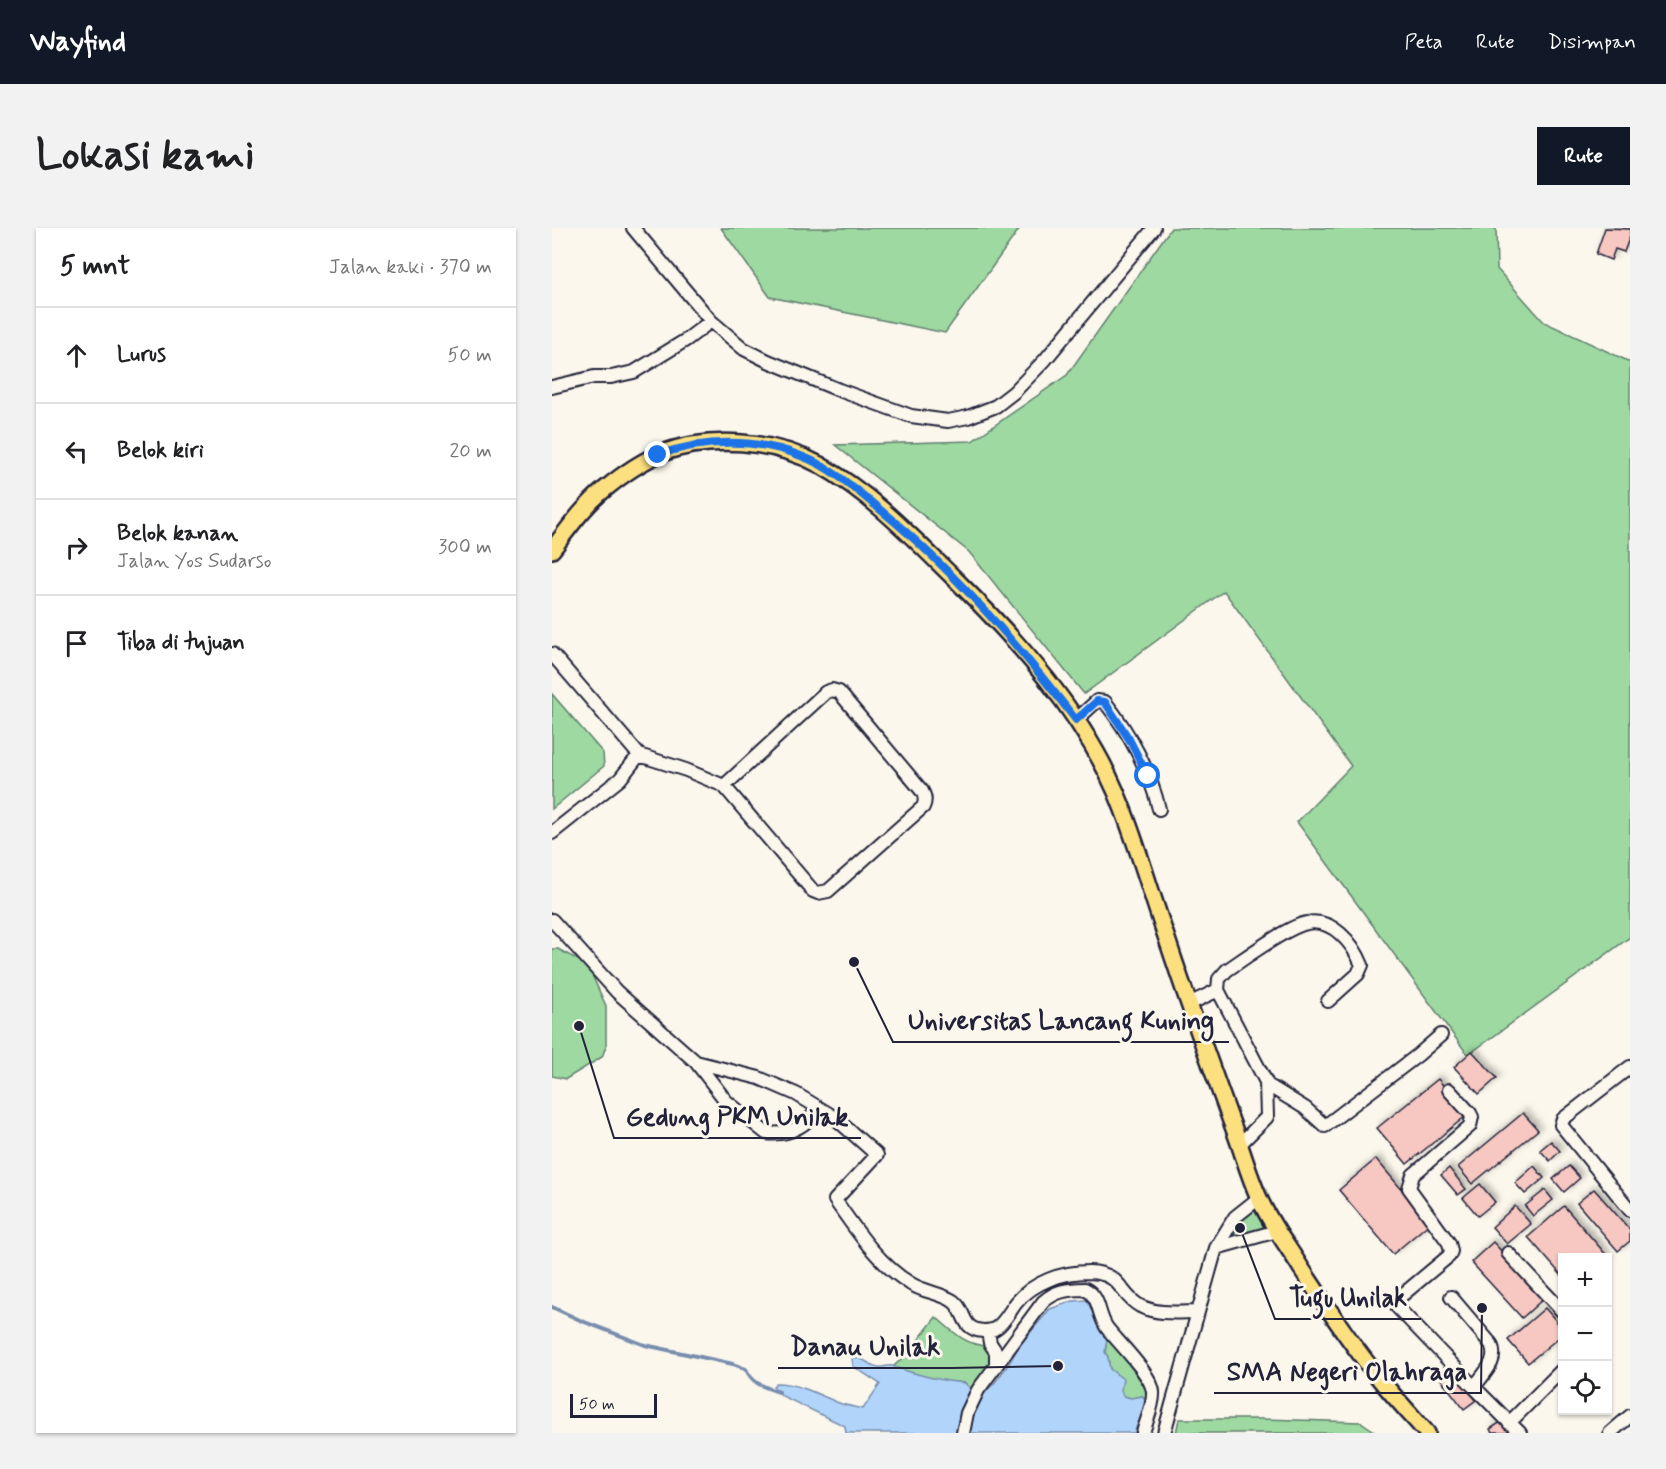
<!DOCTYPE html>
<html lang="id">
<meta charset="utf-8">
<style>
body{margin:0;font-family:Mynerve,sans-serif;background:#f2f2f2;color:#202124}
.controls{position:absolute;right:18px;bottom:18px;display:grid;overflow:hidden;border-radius:0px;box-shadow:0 2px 4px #0004}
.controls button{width:54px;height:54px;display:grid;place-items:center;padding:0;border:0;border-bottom:2px solid #e0e0e0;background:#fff;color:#202124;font:30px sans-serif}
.scale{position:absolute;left:18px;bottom:15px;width:87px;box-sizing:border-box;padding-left:6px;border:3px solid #22223b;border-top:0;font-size:16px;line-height:21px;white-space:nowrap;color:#22223b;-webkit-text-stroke:4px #fbf7ec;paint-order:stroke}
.stop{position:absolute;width:18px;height:18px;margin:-14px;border:4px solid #1a73e8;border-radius:50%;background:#fff}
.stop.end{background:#1a73e8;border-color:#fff;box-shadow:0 2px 6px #0008}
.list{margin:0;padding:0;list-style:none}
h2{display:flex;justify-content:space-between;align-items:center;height:78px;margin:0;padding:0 24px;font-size:26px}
h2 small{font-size:20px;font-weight:400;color:#757577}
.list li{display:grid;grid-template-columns:39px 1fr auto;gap:18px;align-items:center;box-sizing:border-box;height:96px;padding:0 24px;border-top:2px solid #e0e0e0}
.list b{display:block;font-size:22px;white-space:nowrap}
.list p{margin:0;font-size:20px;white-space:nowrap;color:#757577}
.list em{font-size:20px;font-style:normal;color:#757577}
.icon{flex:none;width:33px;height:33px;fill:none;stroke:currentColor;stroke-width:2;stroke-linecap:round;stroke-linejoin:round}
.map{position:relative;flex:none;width:1078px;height:1205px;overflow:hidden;border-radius:0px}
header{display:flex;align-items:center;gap:36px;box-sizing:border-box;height:84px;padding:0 30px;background:#111827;color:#fff}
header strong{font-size:28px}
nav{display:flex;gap:33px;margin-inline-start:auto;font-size:21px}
.intro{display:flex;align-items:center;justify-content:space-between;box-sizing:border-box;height:144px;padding:0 36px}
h1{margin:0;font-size:42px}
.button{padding:15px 27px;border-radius:0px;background:#111827;color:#fff;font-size:21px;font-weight:700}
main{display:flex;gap:36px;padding:0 36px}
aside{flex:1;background:#fff;border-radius:0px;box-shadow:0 2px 4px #0004}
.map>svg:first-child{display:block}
</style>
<header>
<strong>Wayfind</strong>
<nav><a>Peta</a><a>Rute</a><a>Disimpan</a></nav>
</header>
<div class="intro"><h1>Lokasi kami</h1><a class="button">Rute</a></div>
<main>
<aside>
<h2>5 mnt<small>Jalan kaki · 370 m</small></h2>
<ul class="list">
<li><svg class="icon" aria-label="ahead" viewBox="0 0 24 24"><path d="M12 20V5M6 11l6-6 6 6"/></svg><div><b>Lurus</b></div><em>50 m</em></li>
<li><svg class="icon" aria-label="left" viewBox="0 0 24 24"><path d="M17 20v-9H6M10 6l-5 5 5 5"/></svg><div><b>Belok kiri</b></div><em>20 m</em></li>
<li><svg class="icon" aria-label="right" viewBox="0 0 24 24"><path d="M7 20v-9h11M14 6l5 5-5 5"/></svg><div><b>Belok kanan</b><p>Jalan Yos Sudarso</p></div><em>300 m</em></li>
<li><svg class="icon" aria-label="arrive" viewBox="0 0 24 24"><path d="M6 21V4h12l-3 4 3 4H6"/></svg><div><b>Tiba di tujuan</b></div></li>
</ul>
</aside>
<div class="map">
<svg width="1078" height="1205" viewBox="0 0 1078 1205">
<defs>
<filter id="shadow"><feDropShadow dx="3.5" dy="-3.5" stdDeviation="3" flood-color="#0004"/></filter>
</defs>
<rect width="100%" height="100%" fill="#fbf7ec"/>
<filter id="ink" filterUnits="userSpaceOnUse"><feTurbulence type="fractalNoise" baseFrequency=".0167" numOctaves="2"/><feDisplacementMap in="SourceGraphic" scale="12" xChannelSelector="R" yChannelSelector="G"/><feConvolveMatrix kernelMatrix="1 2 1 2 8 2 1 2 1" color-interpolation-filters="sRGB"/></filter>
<g filter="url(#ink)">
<path fill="#9dd9a1" stroke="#607e6e" stroke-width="1.5" d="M169 0H468L393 105 218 69Z
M619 0H944L945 41 992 94 1078 134V709L916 827 745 594 799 538 672 363 532 466 417 324 283 217 420 213 515 147Z
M0 466 51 525 52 538 0 581Z
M0 721H6L28 733 40 747 54 778V818L50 829 14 851 0 848Z
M699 980 703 982 713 1001 678 1011 673 1010Z
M384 1089C401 1104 413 1117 436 1118L443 1130 421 1164 413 1155 386 1153 341 1139 357 1124Z
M557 1108 597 1156 590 1205H582L594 1174 590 1168 579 1170 571 1168 558 1141 556 1129 553 1125 555 1110Z
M627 1191H709L809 1194 825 1205H624Z"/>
<path fill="#b1d5fa" stroke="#788dae" stroke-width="1.5" d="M535 1072 544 1092 555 1110 553 1124 556 1129 558 1141 571 1151 569 1162 571 1168 579 1170 591 1168 594 1174 582 1205H294L293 1198 230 1168 221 1158 224 1155C246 1155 267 1167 287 1175 295 1178 303 1179 311 1181L328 1156 301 1138 300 1129C313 1130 316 1137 326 1139 331 1140 335 1137 340 1138 365 1147 387 1153 413 1155L423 1166 432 1164 441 1157 456 1137 467 1118 498 1081 521 1073Z"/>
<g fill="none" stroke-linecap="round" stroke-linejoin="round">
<path stroke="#788dae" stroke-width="4" d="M0 1079 30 1093 93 1117 181 1136 194 1141C200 1156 213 1159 227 1164"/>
</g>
<path fill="#f7c7c1" stroke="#22223b" stroke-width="1.5" filter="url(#shadow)" d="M1053 0 1078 1V8L1072 24 1063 21 1059 32 1044 26Z
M920 823 945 850 927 866 902 839Z
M886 851 915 887 855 936 825 900Z
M971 885 986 902 920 956 906 939Z
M999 913 1008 923 998 933 988 922Z
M824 931 878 995 841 1026 787 962Z
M982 938 992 950 973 966 963 955Z
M1017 938 1028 950 1012 964 1001 951Z
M897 940 914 961 906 967 889 947Z
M928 956 943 974 926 988 911 970Z
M1042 961 1078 1002V1013L1066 1023 1025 975Z
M993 962 1001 972 981 988 973 978Z
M963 978 979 996 955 1016 940 999Z
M1012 978 1057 1030 1056 1031V1030H1011V1049L976 1009Z
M941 1014 992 1070 970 1090 919 1034Z
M993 1080 1011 1101V1106L976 1135 956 1112Z
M899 1140 924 1172 912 1181 887 1149Z
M952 1192 960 1205H940L938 1201Z"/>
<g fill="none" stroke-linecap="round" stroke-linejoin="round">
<g stroke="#22223b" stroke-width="16">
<path id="minor" d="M81 0 159 93 192 121 216 133 287 162 359 188 396 193 416 189 444 178 462 164 493 132 602 0
M0 159 42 149H59L82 144 134 112 159 93
M0 426 87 527 68 551 0 605
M524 492 545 473 553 474C577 504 598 543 607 581
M87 527 134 542 172 558 261 663 266 665 276 663 371 579C374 573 373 568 370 563L287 464 280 462 274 464 172 558
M0 692 65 764 144 834 207 850 244 866 282 889 325 927 283 972C304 1002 327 1037 359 1056 372 1064 389 1065 401 1073 415 1083 408 1101 431 1103 436 1103 440 1103 444 1100 452 1095 458 1083 464 1075 481 1054 510 1044 537 1044 571 1045 566 1066 588 1078 606 1087 627 1084 646 1084
M637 776 666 762
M144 834 174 873 214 905C238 908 254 898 267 880
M1078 839 1011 891 1009 897 1078 982
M714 856 753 880 773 898 866 827 889 807
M897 862 918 885 920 889 918 898 861 947 857 960 897 1015 899 1023 897 1028 843 1073 846 1080 922 1159
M688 916 715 889 714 854 666 762 667 751 675 742C693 730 736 698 755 695 780 690 801 715 810 737L806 746 776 773
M664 1020 725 1003
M956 1025 1011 1084
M899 1069 939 1116C947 1133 932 1145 922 1159L968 1205
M436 1103 438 1115 444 1124V1138
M957 1195 1011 1141
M411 1205 415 1185 426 1162 491 1074C503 1063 516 1061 533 1061 549 1069 545 1086 555 1100 566 1114 600 1147 601 1164 602 1177 594 1193 591 1205
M612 1205 664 1020 683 989 707 970
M1058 1205 1078 1188"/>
</g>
<g stroke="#22223b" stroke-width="20">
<path id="major" d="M0 322C16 301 32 278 53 261 70 247 90 233 110 225 159 207 222 212 268 237 320 266 362 311 404 352 466 413 529 483 564 564 584 611 598 663 615 711 635 772 657 833 679 893 689 918 696 946 707 970 718 995 735 1017 749 1040 775 1079 801 1119 831 1155 845 1172 860 1188 875 1205"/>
</g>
<use href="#minor" stroke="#fbf7ec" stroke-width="12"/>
<use href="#major" stroke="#fce080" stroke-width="15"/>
</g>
</g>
<g fill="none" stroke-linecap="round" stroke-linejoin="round" filter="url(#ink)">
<path stroke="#1a73e8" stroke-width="8" d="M106 227C152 211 203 210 249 228 277 238 302 260 325 279 400 340 465 415 524 492L545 473 553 474 577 511 596 548"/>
</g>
<path fill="none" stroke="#22223b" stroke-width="2" d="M302 734L341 814H677M27 798L62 910H309M688 1000L723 1091H869M506 1138L400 1140H226M930 1080L929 1165H662"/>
<g fill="#22223b" stroke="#fbf7ec" stroke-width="2">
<circle cx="302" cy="734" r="6"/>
<circle cx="27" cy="798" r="6"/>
<circle cx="688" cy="1000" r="6"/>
<circle cx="506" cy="1138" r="6"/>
<circle cx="930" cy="1080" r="6"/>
</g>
<g font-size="26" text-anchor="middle" font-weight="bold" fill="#22223b" stroke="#fbf7ec" stroke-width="6" stroke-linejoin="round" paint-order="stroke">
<text x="509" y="801">Universitas Lancang Kuning</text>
<text x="185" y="897">Gedung PKM Unilak</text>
<text x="796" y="1078">Tugu Unilak</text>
<text x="313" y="1127">Danau Unilak</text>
<text x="795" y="1152">SMA Negeri Olahraga</text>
</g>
</svg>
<div class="controls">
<button>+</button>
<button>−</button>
<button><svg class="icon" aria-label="locate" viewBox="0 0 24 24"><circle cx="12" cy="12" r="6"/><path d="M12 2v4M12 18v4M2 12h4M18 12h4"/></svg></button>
</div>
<div class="scale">50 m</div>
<div class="stop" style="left:596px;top:548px"></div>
<div class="stop end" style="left:106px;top:227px"></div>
</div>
</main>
